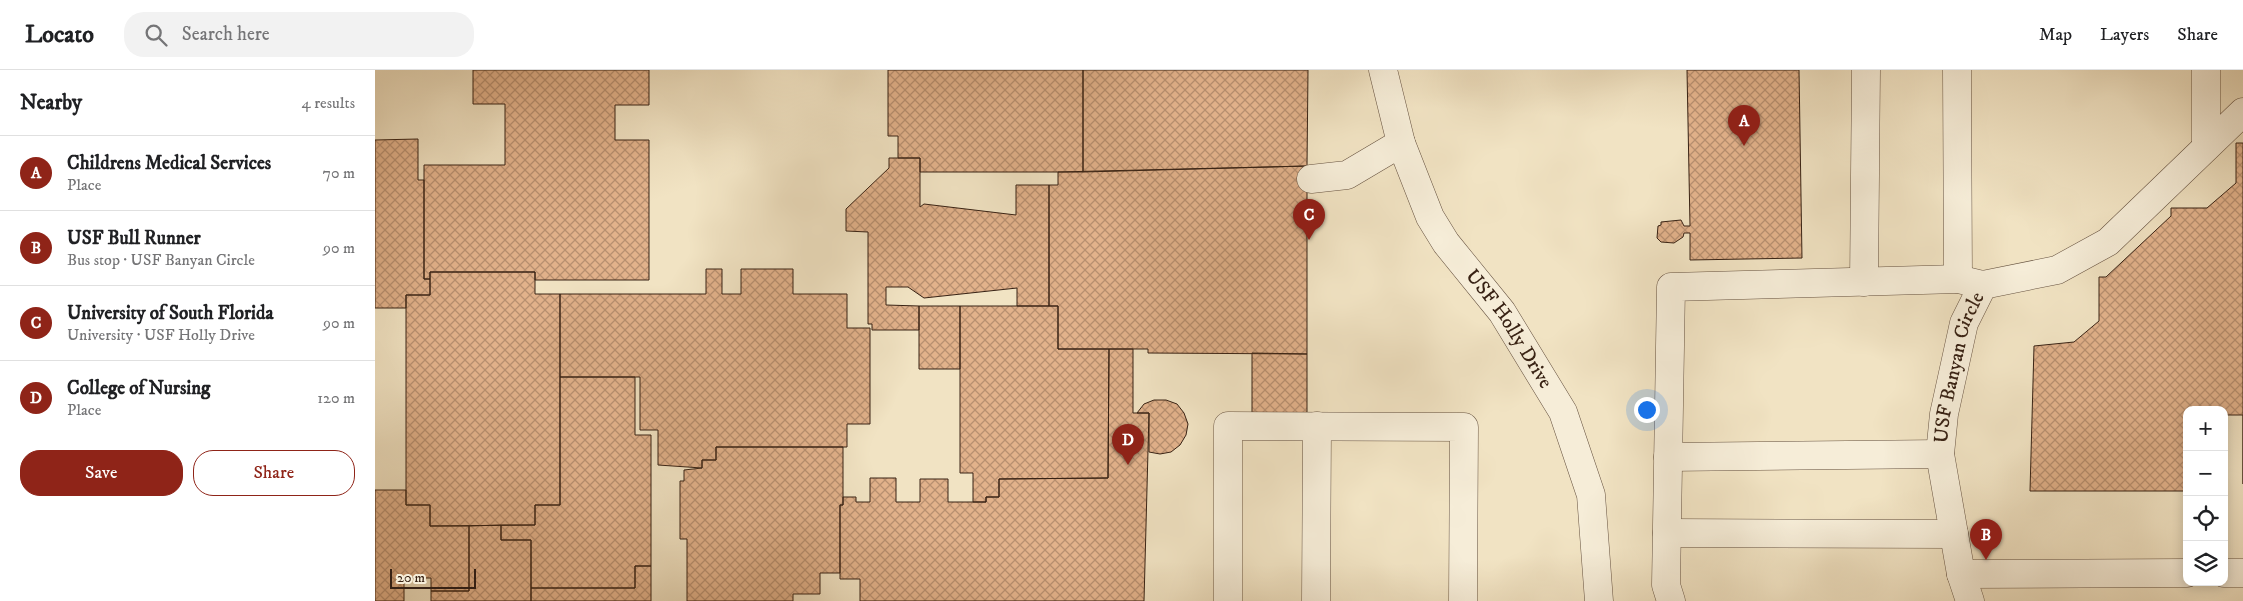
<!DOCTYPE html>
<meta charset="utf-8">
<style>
body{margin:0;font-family:"IM FELL DW Pica",serif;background:#f2f2f2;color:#202124}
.controls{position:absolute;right:15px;bottom:15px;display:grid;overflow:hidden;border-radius:10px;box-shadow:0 2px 12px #0003}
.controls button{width:45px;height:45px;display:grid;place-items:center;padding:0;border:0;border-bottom:1px solid #e0e0e0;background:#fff;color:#202124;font:25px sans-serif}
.scale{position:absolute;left:15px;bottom:12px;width:86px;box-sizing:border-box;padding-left:5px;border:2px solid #382214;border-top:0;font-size:14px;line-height:18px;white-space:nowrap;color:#382214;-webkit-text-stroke:4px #f6edd8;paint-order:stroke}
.you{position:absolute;left:1271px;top:339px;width:18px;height:18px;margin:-12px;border:4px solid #fff;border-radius:50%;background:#1a73e8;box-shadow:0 0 0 8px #1a73e833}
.badge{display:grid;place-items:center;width:32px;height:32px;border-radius:50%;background:#8f2418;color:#fff;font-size:16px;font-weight:700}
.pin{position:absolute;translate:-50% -41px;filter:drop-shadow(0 1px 2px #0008)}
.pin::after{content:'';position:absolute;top:26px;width:18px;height:15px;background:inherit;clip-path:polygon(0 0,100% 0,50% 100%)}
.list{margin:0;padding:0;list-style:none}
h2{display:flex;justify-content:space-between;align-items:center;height:65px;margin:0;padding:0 20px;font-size:21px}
h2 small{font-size:16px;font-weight:400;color:#757577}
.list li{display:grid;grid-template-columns:32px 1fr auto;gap:15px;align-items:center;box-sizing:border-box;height:75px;padding:0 20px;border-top:1px solid #e0e0e0}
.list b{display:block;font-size:19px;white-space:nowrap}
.list p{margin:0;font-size:16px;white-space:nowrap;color:#757577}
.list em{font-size:16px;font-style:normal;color:#757577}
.actions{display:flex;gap:10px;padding:15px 20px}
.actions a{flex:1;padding:11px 0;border:1px solid #8f2418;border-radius:20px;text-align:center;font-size:18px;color:#8f2418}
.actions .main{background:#8f2418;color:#fff}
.icon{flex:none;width:28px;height:28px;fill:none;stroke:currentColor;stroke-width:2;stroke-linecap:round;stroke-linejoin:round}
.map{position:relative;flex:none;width:1868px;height:531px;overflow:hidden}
header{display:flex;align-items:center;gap:30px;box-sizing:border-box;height:70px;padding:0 25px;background:#fff;border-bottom:1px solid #e0e0e0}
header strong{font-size:24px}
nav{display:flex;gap:28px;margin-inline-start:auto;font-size:18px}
.search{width:350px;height:45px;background:#f2f2f2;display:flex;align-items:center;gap:12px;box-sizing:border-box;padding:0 18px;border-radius:20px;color:#757577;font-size:19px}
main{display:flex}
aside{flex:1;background:#fff}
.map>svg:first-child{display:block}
</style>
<header>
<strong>Locato</strong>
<div class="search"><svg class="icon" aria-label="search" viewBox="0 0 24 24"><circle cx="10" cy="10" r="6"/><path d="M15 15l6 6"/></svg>Search here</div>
<nav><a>Map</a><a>Layers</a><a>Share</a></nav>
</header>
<main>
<aside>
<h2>Nearby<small>4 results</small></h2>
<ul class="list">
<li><span class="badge">A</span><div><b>Childrens Medical Services</b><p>Place</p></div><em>70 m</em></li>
<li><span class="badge">B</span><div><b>USF Bull Runner</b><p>Bus stop · USF Banyan Circle</p></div><em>90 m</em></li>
<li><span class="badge">C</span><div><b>University of South Florida</b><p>University · USF Holly Drive</p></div><em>90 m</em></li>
<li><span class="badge">D</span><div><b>College of Nursing</b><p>Place</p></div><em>120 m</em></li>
</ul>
<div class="actions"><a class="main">Save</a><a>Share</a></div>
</aside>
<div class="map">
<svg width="1868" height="531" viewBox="0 0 1868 531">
<defs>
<pattern id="building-cross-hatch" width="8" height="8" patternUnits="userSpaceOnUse" patternTransform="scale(1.25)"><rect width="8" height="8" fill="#e2b28b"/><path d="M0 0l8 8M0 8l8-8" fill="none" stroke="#b89070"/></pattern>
</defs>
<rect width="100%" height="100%" fill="#f1e3c3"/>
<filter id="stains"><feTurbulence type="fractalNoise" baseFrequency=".004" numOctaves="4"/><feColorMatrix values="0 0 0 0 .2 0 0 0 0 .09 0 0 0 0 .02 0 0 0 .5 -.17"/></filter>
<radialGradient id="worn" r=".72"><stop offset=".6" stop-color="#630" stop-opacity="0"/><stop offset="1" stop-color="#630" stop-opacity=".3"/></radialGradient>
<path fill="url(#building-cross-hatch)" stroke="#382214" d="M98 0H274V35H240V70H274V210H160V202H55V209H49V95H130V34H98Z
M513 0H708V102H545V88H523V66H513Z
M708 0H933L932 96 708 102Z
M1312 0H1424L1427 188 1315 190V163H1309L1308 167 1299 173 1286 172 1282 168 1283 156 1286 155V152L1306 150 1309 156H1315Z
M43 69V110H49V209H55V225H31V238H0V70Z
M1861 73H1868V414V345H1849V340H1812V421H1655L1659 276 1699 272 1724 251V207H1731L1796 146V138H1832L1861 113Z
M514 88H545V137L549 134 641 145V115H674V236H642V218L549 228 533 217H511V235L544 236V260H497V254H493V162L471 161V139L514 98Z
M932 96V284L773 283V279H683V236H674V115H683V102Z
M331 199H347V224H366V199H418V224H472V258H495V354H472V377H341V390H327V398L283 395V360H265V307H185V224H331Z
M55 202H160V224H185V435H160V455L55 456V435H31V225H55Z
M544 236H585V299H544Z
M585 236H683V279H734L733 408 624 409V427H611V432H598V403H585Z
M734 279H758V343H774L769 531H485V509H465V435H468V427H481V432H495V408H521V432H545V409H573V432H611V427H624V409L733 408Z
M877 283 932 284V344H877Z
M185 307H260V365H276V496H260V518H156V470H126V455H160V435H185Z
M779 330H791L802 334 809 343 813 354 811 365 805 375 796 382 785 384 774 382V343H762L769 334Z
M341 377H468V435H465V503H445V524H418V531H312V469H305V411H309V400L327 398V390H341Z
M0 420H31V435H55V456H94V521H56V508H29V531H0Z
M126 455V470H156V531H56V521H94V456Z
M260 496H276V531H156V518H260Z"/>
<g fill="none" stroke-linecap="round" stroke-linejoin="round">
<g stroke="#665240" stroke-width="29">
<g id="minor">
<path id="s1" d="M1008 0 1026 73 1055 147 1071 173 1127 242 1188 342 1216 425 1224 531"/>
<path d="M1582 0 1583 209"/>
<path d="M1831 0V77"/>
<path d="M936 109 972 105 1026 73"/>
<path d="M1489 212 1491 0"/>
<path d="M1293 387 1565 384"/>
<path d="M1292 463 1579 464"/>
<path d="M1849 503H1868"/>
<path d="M1586 504 1812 503"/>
<path d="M853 531V356L1089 357 1088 531"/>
<path d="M941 531 942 356"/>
<path d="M1296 531 1291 515 1296 217 1583 209 1608 215"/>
<path id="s2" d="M1595 531 1586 504 1565 384 1569 344 1589 253 1608 215 1682 200 1733 172 1868 42"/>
</g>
</g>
<use href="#minor" stroke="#f6edd8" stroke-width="28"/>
</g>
<g text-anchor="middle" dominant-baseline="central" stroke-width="5" stroke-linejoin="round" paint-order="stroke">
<g font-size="20" fill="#382214" stroke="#f6edd8">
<text stroke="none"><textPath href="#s1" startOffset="292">USF Holly Drive</textPath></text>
<text stroke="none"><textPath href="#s2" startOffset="239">USF Banyan Circle</textPath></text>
</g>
</g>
<rect width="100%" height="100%" filter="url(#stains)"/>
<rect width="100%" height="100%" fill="url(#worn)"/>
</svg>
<div class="controls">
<button>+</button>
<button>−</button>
<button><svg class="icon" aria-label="locate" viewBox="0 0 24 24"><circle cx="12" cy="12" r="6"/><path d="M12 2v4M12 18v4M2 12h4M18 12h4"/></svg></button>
<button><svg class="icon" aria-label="layers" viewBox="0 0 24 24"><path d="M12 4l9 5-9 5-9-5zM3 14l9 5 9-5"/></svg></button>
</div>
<div class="scale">20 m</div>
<div class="you"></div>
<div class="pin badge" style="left:1369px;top:76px">A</div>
<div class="pin badge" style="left:1611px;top:490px">B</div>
<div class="pin badge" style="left:934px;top:170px">C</div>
<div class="pin badge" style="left:753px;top:395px">D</div>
</div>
</main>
